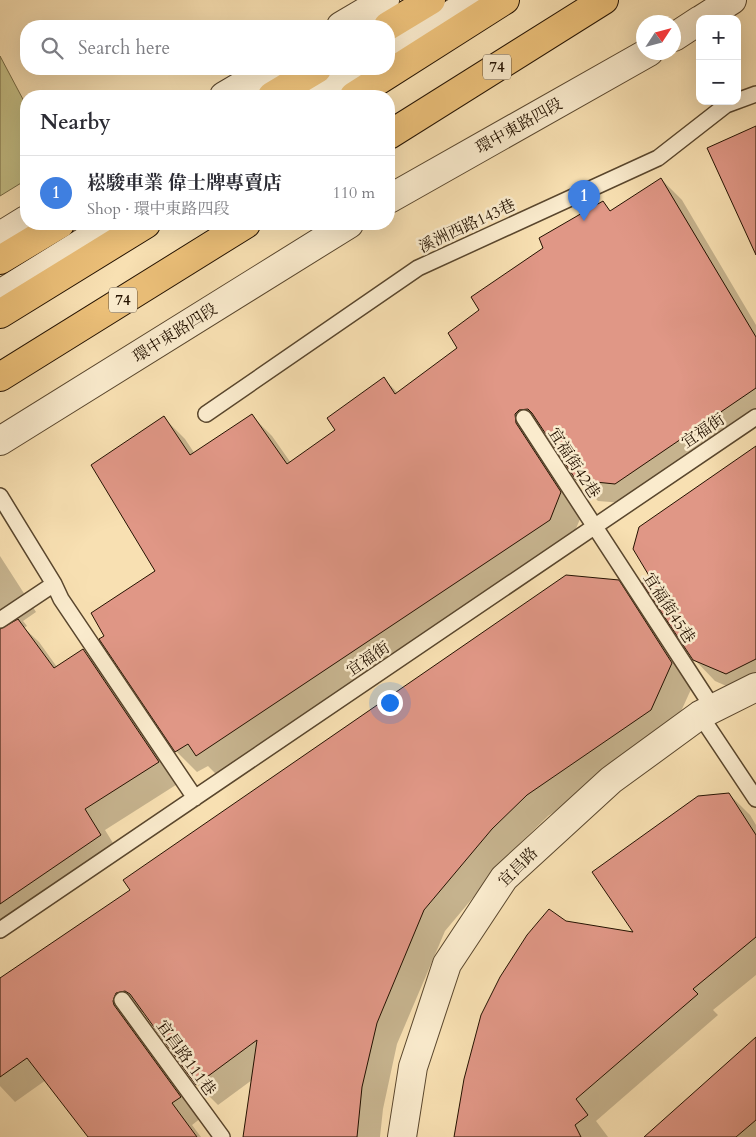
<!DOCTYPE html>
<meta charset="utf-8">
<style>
body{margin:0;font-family:Cardo,"Noto Serif TC",serif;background:#f7f7f7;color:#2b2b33}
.controls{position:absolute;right:15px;top:15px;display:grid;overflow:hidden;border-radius:10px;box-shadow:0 5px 20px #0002}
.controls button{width:45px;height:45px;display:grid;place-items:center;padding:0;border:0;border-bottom:1px solid #e1e1e2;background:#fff;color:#2b2b33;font:25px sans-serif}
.compass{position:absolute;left:636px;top:15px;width:45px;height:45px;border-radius:50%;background:#fff;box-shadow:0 5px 20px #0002;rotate:54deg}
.you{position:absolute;left:389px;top:702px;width:18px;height:18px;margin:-12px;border:4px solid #fff;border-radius:50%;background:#1a73e8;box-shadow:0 0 0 8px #1a73e833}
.badge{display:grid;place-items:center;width:32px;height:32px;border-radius:50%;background:#db2777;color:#fff;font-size:16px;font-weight:700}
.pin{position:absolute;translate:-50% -41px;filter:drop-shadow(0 1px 2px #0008)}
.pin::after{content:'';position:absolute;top:26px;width:18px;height:15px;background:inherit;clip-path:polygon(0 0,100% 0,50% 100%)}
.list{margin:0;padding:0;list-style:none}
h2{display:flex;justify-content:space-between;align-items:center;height:65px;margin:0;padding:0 20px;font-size:21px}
h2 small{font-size:16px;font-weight:400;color:#7c7c81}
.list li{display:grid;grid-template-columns:32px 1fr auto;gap:15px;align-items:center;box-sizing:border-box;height:75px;padding:0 20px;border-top:1px solid #e1e1e2}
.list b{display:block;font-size:19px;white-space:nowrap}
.list p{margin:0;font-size:16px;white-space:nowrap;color:#7c7c81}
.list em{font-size:16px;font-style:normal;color:#7c7c81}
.icon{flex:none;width:28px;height:28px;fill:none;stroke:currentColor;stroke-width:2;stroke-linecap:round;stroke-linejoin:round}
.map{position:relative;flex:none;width:756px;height:1137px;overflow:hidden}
.search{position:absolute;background:#fff;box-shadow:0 5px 20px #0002;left:20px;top:20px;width:375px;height:55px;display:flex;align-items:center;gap:12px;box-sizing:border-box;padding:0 18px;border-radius:20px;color:#7c7c81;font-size:19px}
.panel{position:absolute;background:#fff;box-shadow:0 5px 20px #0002;left:20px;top:90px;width:375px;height:140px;border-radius:20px}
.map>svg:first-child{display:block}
</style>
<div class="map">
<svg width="756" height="1137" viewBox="0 0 756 1137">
<rect width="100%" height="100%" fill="#f8e0b2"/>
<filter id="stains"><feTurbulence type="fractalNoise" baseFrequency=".004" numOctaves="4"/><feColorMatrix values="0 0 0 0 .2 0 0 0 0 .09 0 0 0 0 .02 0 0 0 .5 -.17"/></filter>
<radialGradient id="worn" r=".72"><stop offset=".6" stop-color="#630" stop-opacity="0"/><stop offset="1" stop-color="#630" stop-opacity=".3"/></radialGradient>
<path fill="#c5c087" stroke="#746944" d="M0 56 26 105V180L0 196Z"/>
<path fill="#0003" d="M661 179 682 200 756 325V423L636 504 598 501 577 479 545 430H540L582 514 571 541 218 776 208 766 197 772 176 751 101 640 106 636 157 572 164 418 185 439 195 454 251 415 272 436 291 463 337 430 384 379 398 393 459 349 481 311 545 248 603 203 611 212Z
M756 448V690L747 695 715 681 694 659 657 585Z
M0 556 36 612 23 621 27 626 24 628 39 642 57 667 83 651 104 672 179 783 105 830 121 856 0 939Z
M618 581 639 603 693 685 672 731 548 816 513 850 445 931 397 1044 383 1109 380 1137H244L252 1080 218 1105 197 1084 144 1012 138 1013 201 1118 192 1125 201 1137H90L46 1080 15 1102 0 1086V980Z
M729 794 750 815 756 825V975L713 1010 718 1015 596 1121 608 1137H455L566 922 635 933Z
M756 1038V1137H646Z"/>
<path fill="#e09786" stroke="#241201" d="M756 126V255L707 148Z
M661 178 756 337V388L615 484 576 480 532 413 528 409 519 410 515 414 516 423 561 492 550 520 196 756 188 744 175 752 99 639 104 636 91 613 155 571 91 465 164 416 190 455 252 414 287 464 335 430 327 418 384 377 395 394 457 348 448 333 479 310 471 297 543 248 539 238 603 201 610 211Z
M756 446V659L726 674 693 660 642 583 654 584 633 549 639 527Z
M566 575 619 580 672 663 651 710 527 795 492 829 424 910 377 1023 362 1087 357 1137H243L257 1040 196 1085 130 994 125 991 116 993 113 1001 114 1005 181 1097 172 1103 197 1137H88L27 1058 0 1077V978L130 890 123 880Z
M18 619 54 668 83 649 159 762 85 809 101 835 0 904V629Z
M729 793 756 835V937L693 989 698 994 576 1099 588 1115 575 1125 581 1137H454L464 1079 481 1015 500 977 527 935 549 909 566 921 633 932 592 872 698 796Z
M756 1037V1120L736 1137H644Z"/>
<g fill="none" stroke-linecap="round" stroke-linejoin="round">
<g stroke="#59462d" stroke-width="18">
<path id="service" d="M206 414 418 268 658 158 726 105 756 94
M524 418 713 708
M0 496 54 584
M0 620 54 584 61 599 195 798
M700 715 756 799
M0 930 756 417
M122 1000 222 1137"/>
</g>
<g stroke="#59462d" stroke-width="30">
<path id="minor" d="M702 19 732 0
M341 26 385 0
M674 37 700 20
M389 53 475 0
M224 96 270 69
M320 96 364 69
M389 199 649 52
M0 236 26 220
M0 294 113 224
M0 441 349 224"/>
</g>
<g stroke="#59462d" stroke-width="30">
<path id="tertiary" d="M402 1137 413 1067 447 964 504 878 611 780 700 715 756 687"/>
</g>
<g stroke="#241201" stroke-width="30">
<path id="trunk" d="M388 26 431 0
M272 96 317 69
M354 96 505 0
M389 135 604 0
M0 260 60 224
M0 314 146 224
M0 377 246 224"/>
</g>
<use href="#service" stroke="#faebcd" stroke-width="15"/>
<use href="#minor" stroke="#faebcd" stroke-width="28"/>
<use href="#tertiary" stroke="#faebcd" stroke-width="28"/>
<use href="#trunk" stroke="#ecc079" stroke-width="28"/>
</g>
<g text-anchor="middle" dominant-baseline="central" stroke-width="5" stroke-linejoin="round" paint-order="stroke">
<g fill="#faebcd" stroke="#64533e" stroke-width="1">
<rect x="483" y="54.5" width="28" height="25" rx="4"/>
<rect x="109" y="287.5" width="28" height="25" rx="4"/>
</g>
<g font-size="15" font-weight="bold" fill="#241201">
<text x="497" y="67">74</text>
<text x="123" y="300">74</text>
</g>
<g font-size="16" fill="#241201" stroke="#faebcd">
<text transform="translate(519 126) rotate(-29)">環中東路四段</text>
<text transform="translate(467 226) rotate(-25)">溪洲西路143巷</text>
<text transform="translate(175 333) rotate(-32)">環中東路四段</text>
<text transform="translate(703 431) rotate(-34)">宜福街</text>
<text transform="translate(574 463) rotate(57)">宜福街42巷</text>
<text transform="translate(669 608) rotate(57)">宜福街45巷</text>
<text transform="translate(368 659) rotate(-34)">宜福街</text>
<text transform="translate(518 867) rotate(-45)">宜昌路</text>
<text transform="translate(186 1058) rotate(54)">宜昌路111巷</text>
</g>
</g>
<rect width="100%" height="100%" filter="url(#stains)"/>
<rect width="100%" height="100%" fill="url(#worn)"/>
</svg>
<div class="controls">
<button>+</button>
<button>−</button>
</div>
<svg class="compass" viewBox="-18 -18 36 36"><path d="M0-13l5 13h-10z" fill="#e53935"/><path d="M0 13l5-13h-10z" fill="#7c7c81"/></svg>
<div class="you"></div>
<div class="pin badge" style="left:584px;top:221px;background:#3f7fe0">1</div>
<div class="search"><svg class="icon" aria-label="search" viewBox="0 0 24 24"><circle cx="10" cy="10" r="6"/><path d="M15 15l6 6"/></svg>Search here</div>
<section class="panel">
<h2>Nearby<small></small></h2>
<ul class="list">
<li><span class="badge" style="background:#3f7fe0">1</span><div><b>崧駿車業 偉士牌專賣店</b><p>Shop · 環中東路四段</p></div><em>110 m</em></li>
</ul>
</section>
</div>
